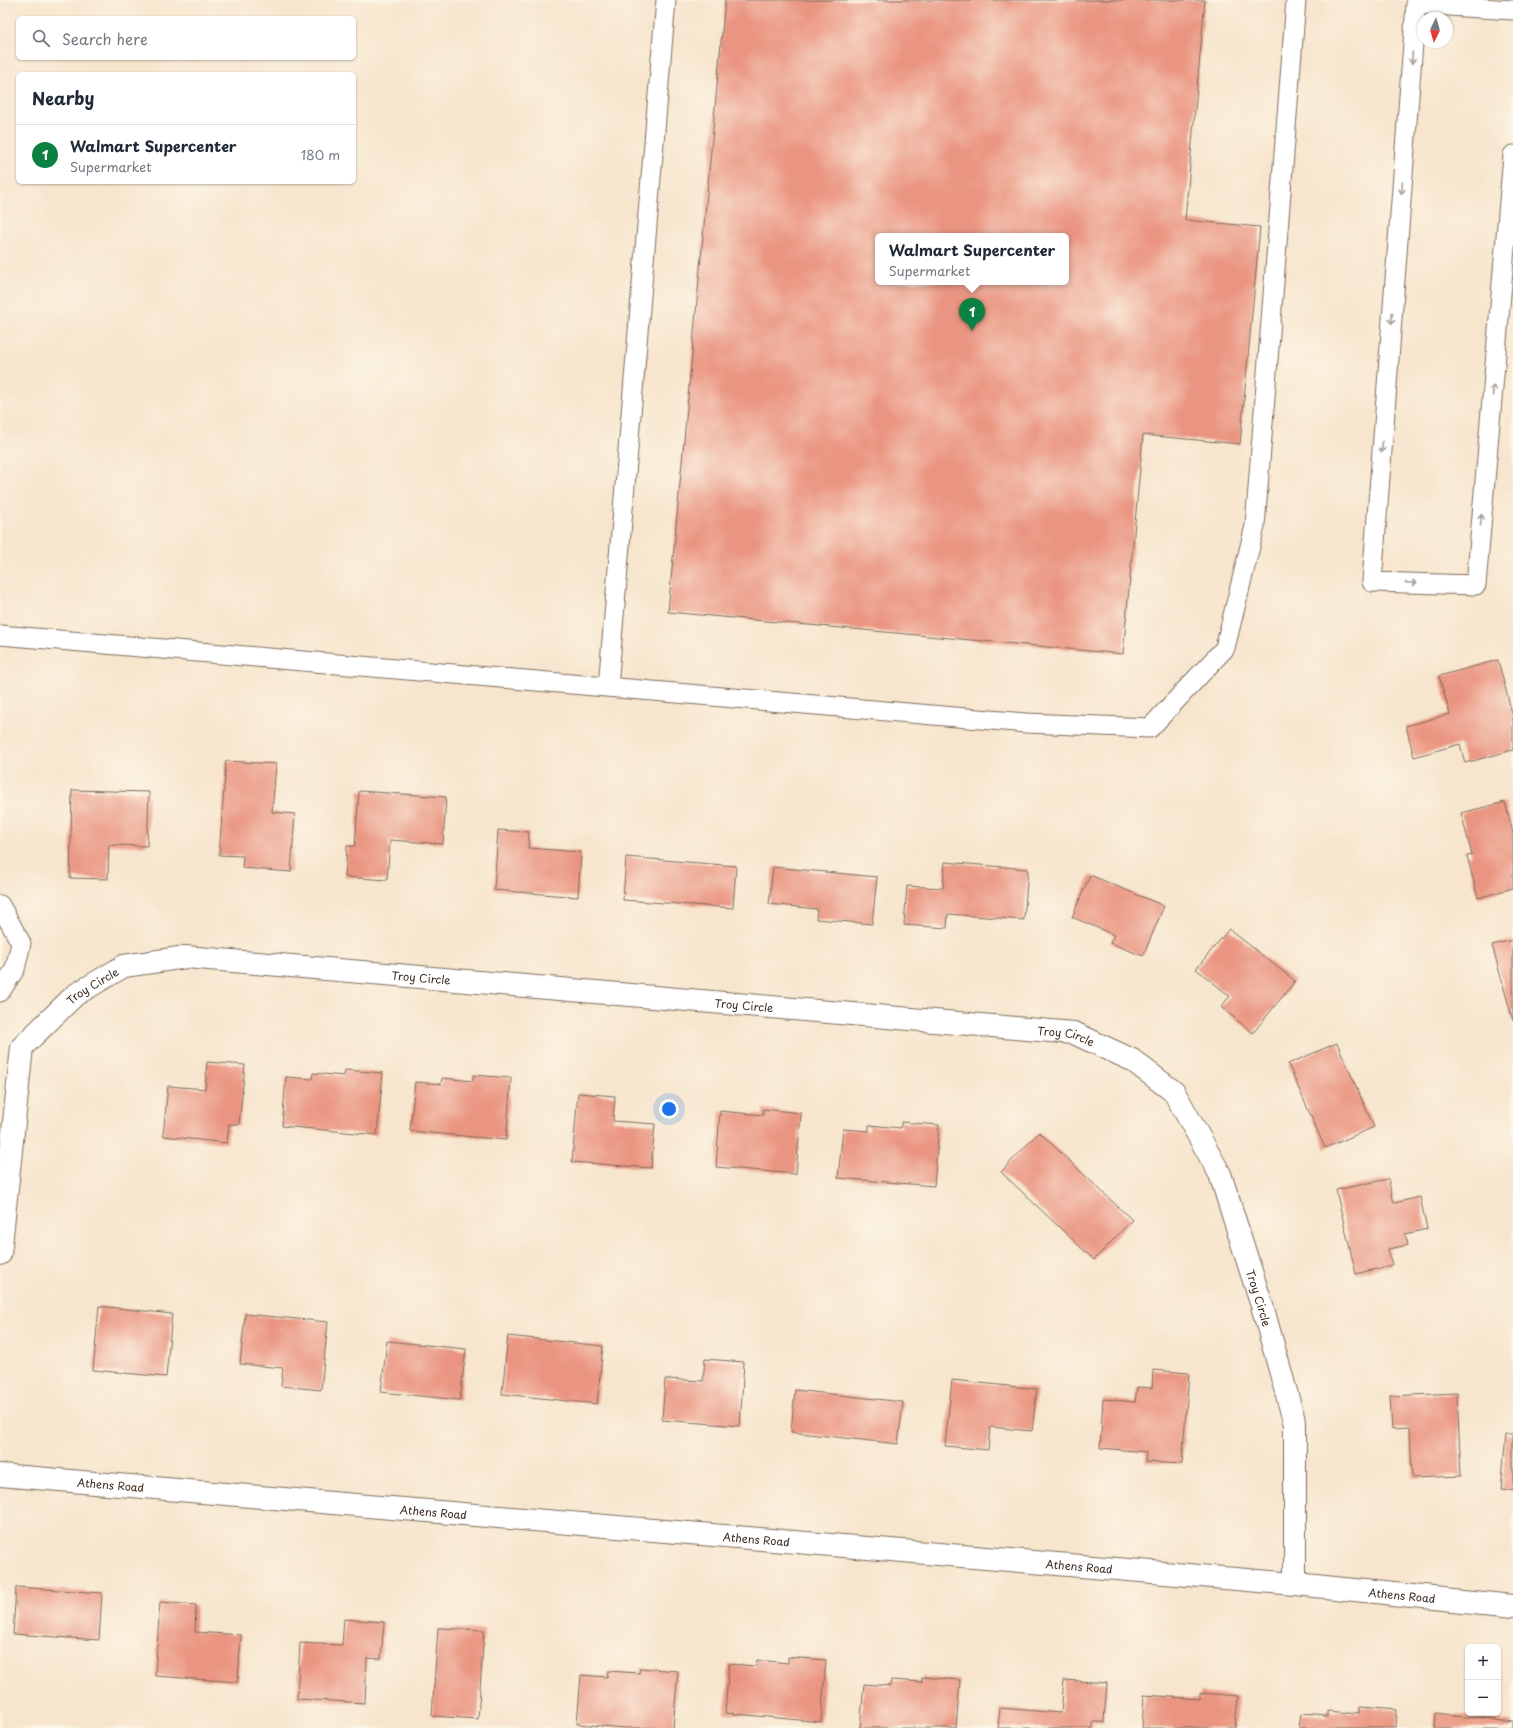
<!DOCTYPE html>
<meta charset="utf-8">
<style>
body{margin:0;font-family:"Playpen Sans",sans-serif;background:#f2f2f3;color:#1f2937}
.controls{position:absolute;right:12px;bottom:12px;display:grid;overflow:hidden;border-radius:6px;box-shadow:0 1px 3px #0004}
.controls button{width:36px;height:36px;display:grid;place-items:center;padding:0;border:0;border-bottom:1px solid #e0e1e3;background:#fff;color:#1f2937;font:20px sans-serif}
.compass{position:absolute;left:1417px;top:12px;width:36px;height:36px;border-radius:50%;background:#fff;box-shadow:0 1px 3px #0004;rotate:185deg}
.you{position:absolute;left:669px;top:1109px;width:14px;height:14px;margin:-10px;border:3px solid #fff;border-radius:50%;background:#1a73e8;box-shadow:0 0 0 6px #1a73e833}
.badge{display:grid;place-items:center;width:26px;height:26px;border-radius:50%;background:#0b8043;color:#fff;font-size:13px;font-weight:700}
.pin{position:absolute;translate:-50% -33px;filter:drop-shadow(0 1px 2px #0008)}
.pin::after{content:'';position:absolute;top:21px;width:14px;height:12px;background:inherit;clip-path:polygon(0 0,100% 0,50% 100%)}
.popup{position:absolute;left:875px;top:233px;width:194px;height:52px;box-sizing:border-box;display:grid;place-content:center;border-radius:6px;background:#fff;filter:drop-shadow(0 1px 3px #0005);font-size:13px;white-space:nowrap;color:#747a83}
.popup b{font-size:15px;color:#1f2937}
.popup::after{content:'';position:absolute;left:50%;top:100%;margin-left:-8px;border:8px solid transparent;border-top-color:#fff}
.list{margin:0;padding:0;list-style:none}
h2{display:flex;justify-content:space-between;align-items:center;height:52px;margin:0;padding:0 16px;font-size:17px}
h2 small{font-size:13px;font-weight:400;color:#747a83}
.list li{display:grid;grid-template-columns:26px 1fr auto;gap:12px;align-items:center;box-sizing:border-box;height:60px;padding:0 16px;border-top:1px solid #e0e1e3}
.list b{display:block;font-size:15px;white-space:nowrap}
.list p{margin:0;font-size:13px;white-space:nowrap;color:#747a83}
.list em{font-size:13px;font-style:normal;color:#747a83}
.icon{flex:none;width:22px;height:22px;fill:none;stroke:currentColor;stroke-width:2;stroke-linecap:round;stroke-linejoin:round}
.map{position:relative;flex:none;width:1513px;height:1728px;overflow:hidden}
.search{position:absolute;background:#fff;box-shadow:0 1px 3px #0004;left:16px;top:16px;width:340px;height:44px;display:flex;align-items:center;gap:10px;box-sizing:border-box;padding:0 14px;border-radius:6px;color:#747a83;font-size:15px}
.panel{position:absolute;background:#fff;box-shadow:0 1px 3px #0004;left:16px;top:72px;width:340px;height:112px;border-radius:6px}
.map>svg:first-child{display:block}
</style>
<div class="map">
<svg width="1513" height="1728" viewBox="0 0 1513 1728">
<rect width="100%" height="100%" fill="#fcf5e5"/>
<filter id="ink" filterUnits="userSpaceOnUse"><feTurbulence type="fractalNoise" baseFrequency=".025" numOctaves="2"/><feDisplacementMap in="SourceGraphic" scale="8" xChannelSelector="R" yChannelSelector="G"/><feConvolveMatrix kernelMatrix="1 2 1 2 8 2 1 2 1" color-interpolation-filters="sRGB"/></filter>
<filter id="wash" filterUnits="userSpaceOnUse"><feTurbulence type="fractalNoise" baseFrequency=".012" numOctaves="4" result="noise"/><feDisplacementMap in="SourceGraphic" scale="16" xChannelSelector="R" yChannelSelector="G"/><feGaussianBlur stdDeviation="0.9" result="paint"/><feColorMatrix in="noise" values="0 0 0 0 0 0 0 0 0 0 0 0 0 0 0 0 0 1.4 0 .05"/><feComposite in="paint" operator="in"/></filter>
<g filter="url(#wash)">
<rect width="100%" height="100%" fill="#f7e5cd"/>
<g id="blocks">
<path fill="#ea9581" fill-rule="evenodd" d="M725 0H1205L1185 220 1260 227 1240 444 1143 435 1123 654 668 612ZM878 236H1066V282H878Z
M1498 660 1513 717V750L1465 763 1460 744 1414 757 1406 726 1450 714 1439 676Z
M226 761 276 764 272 812 295 814 291 872 242 868 243 856 219 855Z
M72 790 149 792 147 846 109 845 108 879 70 878Z
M359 791 446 797 443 844 390 840 387 880 345 877 347 846H355Z
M1505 802 1513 833V888L1478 898 1467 856 1472 855 1461 813Z
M498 830 529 832 528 848 581 852 578 897 494 890Z
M626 857 736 866 733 908 623 900Z
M945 862 1028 869 1024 920 948 914 947 928 904 925 907 886 943 888Z
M773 867 877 877 872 924 816 919 817 909 769 904Z
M1090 875 1164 906 1143 956 1110 943 1114 935 1072 917Z
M1229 929 1295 981 1253 1033 1221 1007 1230 996 1196 969Z
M1513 940V1021L1492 945Z
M1337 1043 1374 1127 1325 1148 1288 1064Z
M207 1062 245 1065 239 1125 229 1124 227 1143 163 1136 168 1086 205 1089Z
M345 1070 383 1073 377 1135 282 1126 286 1077 312 1079 313 1073 344 1076Z
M473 1075 511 1078 506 1140 410 1131 415 1082 441 1084 442 1078 473 1081Z
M578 1093 615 1096 613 1121 655 1124 651 1168 572 1162Z
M763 1109 801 1113 796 1174 716 1167 720 1111 763 1115Z
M901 1122 939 1125 934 1186 838 1178 843 1129 869 1131V1125L901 1128Z
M1039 1132 1132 1220 1094 1260 1001 1172Z
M1388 1179 1394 1203 1420 1197 1427 1229 1405 1234 1408 1245 1388 1249 1392 1265 1356 1274 1336 1190Z
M99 1306 172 1314 166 1377 93 1370Z
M245 1314 328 1322 321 1390 281 1386 283 1368 240 1364Z
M508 1336 603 1346 597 1404 502 1394Z
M387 1341 466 1349 460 1400 381 1392Z
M705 1359 744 1362 740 1426 662 1420 665 1379 703 1381Z
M1153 1370 1189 1373 1182 1464 1145 1462 1146 1452 1100 1448 1103 1399 1135 1402 1137 1387 1152 1388Z
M952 1380 1037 1389 1032 1431 990 1427 988 1450 945 1446Z
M795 1390 903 1402 898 1444 791 1432Z
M1457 1393 1461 1476 1412 1478 1410 1428 1392 1429 1390 1396Z
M1506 1435H1513V1491L1501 1489Z
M16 1587 102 1593 99 1640 13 1634Z
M160 1602 196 1605 195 1632 241 1635 238 1682 155 1676Z
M344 1619 384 1622 381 1659 367 1658 365 1703 297 1699 300 1643 342 1645Z
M438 1628 484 1630 478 1719 432 1716Z
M788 1657 826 1660 821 1722 725 1713 729 1664 756 1666 757 1660 788 1663Z
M640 1668 678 1671 673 1728H625L577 1724 581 1675 607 1677 608 1671 639 1673Z
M922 1677 960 1680 956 1728H860L864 1684 890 1686 891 1680 922 1682Z
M1064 1680 1107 1683 1104 1722H1093V1728H998L1000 1708 1061 1713Z
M1200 1693 1238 1696 1235 1728H1142L1144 1695 1200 1699Z
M1359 1707 1397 1710 1396 1728H1299L1301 1714 1327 1716V1710L1359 1713Z
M1435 1713 1513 1721V1728H1434Z"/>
</g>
</g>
<g filter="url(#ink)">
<use href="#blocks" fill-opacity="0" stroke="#7d6b5b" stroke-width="1"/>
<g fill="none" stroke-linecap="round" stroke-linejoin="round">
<g stroke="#7d6b5b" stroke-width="21">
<path id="service" d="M1513 10 1416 4 1372 582 1476 585 1513 155
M0 635 1026 723 1150 728 1225 648 1255 526 1296 0
M608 687 666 0
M0 905 21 943 15 969 0 992"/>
</g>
<g stroke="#7d6b5b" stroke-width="24">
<g id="minor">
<path id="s1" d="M0 1254 22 1047 75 995 124 966 186 957 1074 1033 1132 1060 1174 1092 1220 1174 1263 1309 1295 1424V1584"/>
<path id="s2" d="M0 1475 1295 1584 1513 1606"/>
</g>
</g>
<use href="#service" stroke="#fff" stroke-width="19"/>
<use href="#minor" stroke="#fff" stroke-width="22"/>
</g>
<defs><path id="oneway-shaft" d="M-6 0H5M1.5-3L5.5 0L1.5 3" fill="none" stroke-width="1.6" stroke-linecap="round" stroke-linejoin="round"/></defs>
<g stroke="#a79f9a">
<use href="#oneway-shaft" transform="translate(1412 58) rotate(94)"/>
<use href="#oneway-shaft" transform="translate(1402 188) rotate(94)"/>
<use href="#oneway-shaft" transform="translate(1392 318) rotate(94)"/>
<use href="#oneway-shaft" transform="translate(1493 391) rotate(-85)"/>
<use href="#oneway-shaft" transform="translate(1382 447) rotate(94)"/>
<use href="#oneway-shaft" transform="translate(1481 520) rotate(-85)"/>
<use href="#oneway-shaft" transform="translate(1411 583) rotate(2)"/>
</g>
</g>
<g text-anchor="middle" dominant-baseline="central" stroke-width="4" stroke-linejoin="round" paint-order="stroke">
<g font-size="11" fill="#3b2a1e" stroke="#fcf5e5">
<text stroke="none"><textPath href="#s1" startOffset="638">Troy Circle</textPath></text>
<text stroke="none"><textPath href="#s1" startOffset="302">Troy Circle</textPath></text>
<text stroke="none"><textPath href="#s1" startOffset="962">Troy Circle</textPath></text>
<text stroke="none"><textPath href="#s1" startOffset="1286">Troy Circle</textPath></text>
<text stroke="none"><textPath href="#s1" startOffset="1634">Troy Circle</textPath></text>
<text stroke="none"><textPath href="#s2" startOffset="111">Athens Road</textPath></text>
<text stroke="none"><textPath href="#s2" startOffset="435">Athens Road</textPath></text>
<text stroke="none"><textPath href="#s2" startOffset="759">Athens Road</textPath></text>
<text stroke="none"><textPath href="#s2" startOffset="1083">Athens Road</textPath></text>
<text stroke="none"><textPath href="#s2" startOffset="1407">Athens Road</textPath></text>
</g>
</g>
</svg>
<div class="controls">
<button>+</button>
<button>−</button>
</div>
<svg class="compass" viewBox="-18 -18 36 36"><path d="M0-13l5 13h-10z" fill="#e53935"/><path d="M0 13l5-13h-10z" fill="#747a83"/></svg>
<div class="you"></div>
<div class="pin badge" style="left:972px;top:331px">1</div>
<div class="popup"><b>Walmart Supercenter</b>Supermarket</div>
<div class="search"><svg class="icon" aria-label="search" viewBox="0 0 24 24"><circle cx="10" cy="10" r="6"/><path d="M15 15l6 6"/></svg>Search here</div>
<section class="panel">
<h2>Nearby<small></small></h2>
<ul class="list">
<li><span class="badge">1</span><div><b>Walmart Supercenter</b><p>Supermarket</p></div><em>180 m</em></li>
</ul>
</section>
</div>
